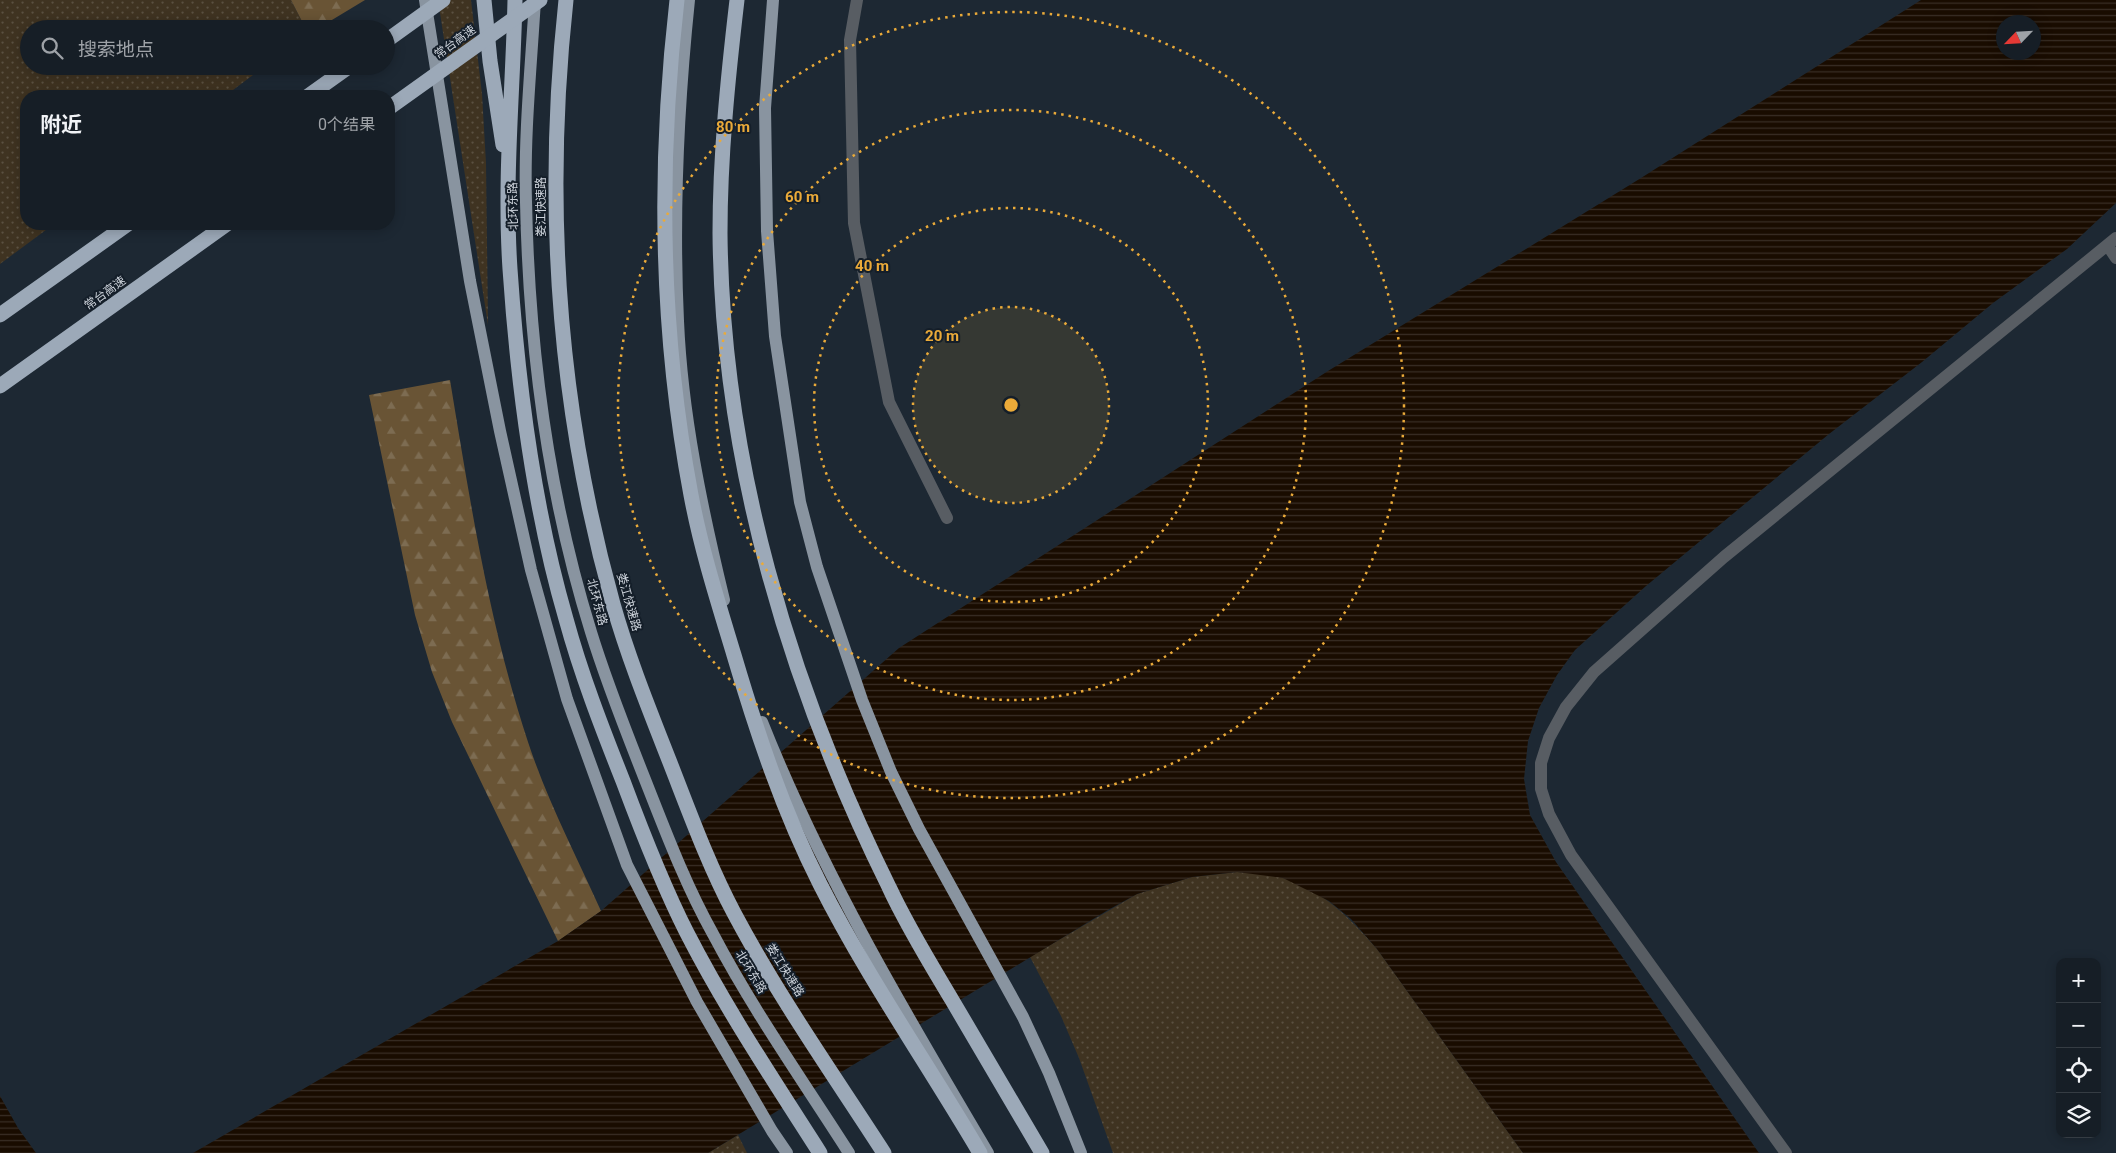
<!DOCTYPE html>
<html lang="zh">
<meta charset="utf-8">
<style>
body{margin:0;font-family:Roboto,"Noto Sans SC",sans-serif;background:#232b32;color:#f1f3f6}
.controls{position:absolute;right:15px;bottom:15px;display:grid;overflow:hidden;border-radius:10px;box-shadow:0 2px 12px #0003}
.controls button{width:45px;height:45px;display:grid;place-items:center;padding:0;border:0;border-bottom:1px solid #353c43;background:#161e26;color:#f1f3f6;font:25px sans-serif}
.compass{position:absolute;left:1996px;top:15px;width:45px;height:45px;border-radius:50%;background:#161e26;box-shadow:0 2px 12px #0003;rotate:245deg}
.list{margin:0;padding:0;list-style:none}
h2{display:flex;justify-content:space-between;align-items:center;height:65px;margin:0;padding:0 20px;font-size:21px}
h2 small{font-size:16px;font-weight:400;color:#9ea2a7}
.icon{flex:none;width:28px;height:28px;fill:none;stroke:currentColor;stroke-width:2;stroke-linecap:round;stroke-linejoin:round}
.map{position:relative;flex:none;width:2116px;height:1153px;overflow:hidden}
.search{position:absolute;background:#161e26;box-shadow:0 2px 12px #0003;left:20px;top:20px;width:375px;height:55px;display:flex;align-items:center;gap:12px;box-sizing:border-box;padding:0 18px;border-radius:28px;color:#9ea2a7;font-size:19px}
.panel{position:absolute;background:#161e26;box-shadow:0 2px 12px #0003;left:20px;top:90px;width:375px;height:140px;border-radius:20px}
.map>svg:first-child{display:block}
</style>
<div class="map">
<svg width="2116" height="1153" viewBox="0 0 2116 1153">
<defs>
<pattern id="grass-dots" width="8" height="8" patternUnits="userSpaceOnUse" patternTransform="scale(1.25)"><rect width="8" height="8" fill="#3f3321"/><path d="M2 2h.1M6 6h.1" fill="none" stroke="#5a5041" stroke-width="1.8" stroke-linecap="round"/></pattern>
<pattern id="forest-firs" width="22" height="20" patternUnits="userSpaceOnUse" patternTransform="scale(1.25)"><rect width="22" height="20" fill="#695435"/><path d="M5 1l3.5 6h-7zM16 11l3.5 6h-7z" fill="#7d6c52"/></pattern>
<pattern id="water-rules" width="6" height="5" patternUnits="userSpaceOnUse" patternTransform="scale(1.25)"><rect width="6" height="5" fill="#190c00"/><path d="M0 2.5h6" fill="none" stroke="#392e25"/></pattern>
</defs>
<rect width="100%" height="100%" fill="#1d2833"/>
<path fill="url(#grass-dots)" d="M0 0H291L306 29H29V66H265L225 96H26V224H54L0 264Z
M438 0H471L482 94 486 163 488 325Z
M1237 872C1252 873 1269 873 1283 878 1322 889 1351 919 1377 949L1523 1153H1113L1079 1058 1061 1016 1030 957 1137 894 1192 877Z
M738 1135 747 1153H708Z"/>
<path fill="url(#forest-firs)" d="M291 0H365L317 29H306Z
M450 380C470 501 489 624 528 742 547 800 576 855 601 911L558 941 452 722 432 672 415 615 369 395Z"/>
<path fill="url(#water-rules)" fill-rule="evenodd" d="M1921 0H2116V203L2067 249 1993 303 1922 362 1829 434 1646 586 1575 650 1557 675 1539 708 1528 741 1524 779 1530 815 1556 862 1759 1153H1523L1377 949 1351 919 1329 901 1283 878 1237 872 1192 877 1137 894 1108 910 708 1153H193L558 941 601 911 899 648 1328 371 1641 178ZM2004 22H2034V52H2004Z
M0 1096 18 1128 36 1153H0Z"/>
<g fill="none" stroke-linecap="round" stroke-linejoin="round">
<path stroke="#585d63" stroke-width="12" d="M857 0 850 40 854 223 889 402 947 518
M2108 246 2116 258
M1786 1153 1571 855 1549 814 1541 789V763L1549 738 1566 707 1594 672 1724 557 2116 238"/>
<path stroke="#8994a0" stroke-width="12" d="M425 0 470 281 500 431 531 570 567 699 627 865 697 1002 772 1131 787 1153
M535 0C531 67 524 135 526 202 529 347 548 494 591 632 606 681 625 729 644 777 665 830 685 884 713 934 753 1010 803 1081 849 1153
M689 0C678 106 673 214 678 321 682 415 702 509 724 600
M773 0 765 108 767 231 775 336 800 502 817 567 862 700 891 772 919 829 1023 1017 1049 1073 1081 1153
M762 722C822 873 905 1013 988 1153"/>
<path stroke="#9ca9b8" stroke-width="15" d="M484 0 490 61 503 145
M515 0C513 90 504 179 510 269 518 387 533 506 566 619 581 674 602 728 623 781 642 832 662 884 687 933 726 1009 774 1081 820 1153
M566 0C544 203 558 407 613 604 628 657 649 709 669 760 689 811 708 864 734 913 778 996 833 1074 884 1153
M677 0C658 165 660 331 691 495 701 549 718 602 734 655 757 733 783 811 820 884 867 977 927 1063 980 1153
M737 0C728 77 720 155 720 233 722 460 789 685 889 887 907 926 930 963 952 1000 982 1051 1012 1102 1042 1153
M308 96 350 66
M0 315 128 224
M0 386 227 224"/>
<path stroke="#9ca9b8" stroke-width="15" d="M386 41 443 0
M389 108 540 0"/>
</g>
<circle cx="1011" cy="405" r="98" fill="#eaaa39" fill-opacity=".12"/>
<g fill="none" stroke="#eaaa39" stroke-width="2.5" stroke-dasharray="2.5 5">
<circle cx="1011" cy="405" r="98"/>
<circle cx="1011" cy="405" r="197"/>
<circle cx="1011" cy="405" r="295"/>
<circle cx="1011" cy="405" r="393"/>
</g>
<g text-anchor="middle" dominant-baseline="central" stroke-width="4" stroke-linejoin="round" paint-order="stroke">
<g font-size="12" fill="#cdd3db" stroke="#141e29">
<text transform="translate(455 42) rotate(-36)">常台高速</text>
<text transform="translate(513 206) rotate(-91)">北环东路</text>
<text transform="translate(541 207) rotate(-90)">娄江快速路</text>
<text transform="translate(105 293) rotate(-36)">常台高速</text>
<text transform="translate(597 602) rotate(75)">北环东路</text>
<text transform="translate(629 602) rotate(74)">娄江快速路</text>
<text transform="translate(785 970) rotate(58)">娄江快速路</text>
<text transform="translate(751 972) rotate(59)">北环东路</text>
</g>
</g>
<circle cx="1011" cy="405" r="8" fill="#eaaa39" stroke="#141e29" stroke-width="2.5"/>
<g font-size="15" text-anchor="middle" font-weight="bold" fill="#eaaa39" stroke="#141e29" stroke-width="4" stroke-linejoin="round" paint-order="stroke">
<text x="733" y="132">80 m</text>
<text x="802" y="202">60 m</text>
<text x="872" y="271">40 m</text>
<text x="942" y="341">20 m</text>
</g>
</svg>
<div class="controls">
<button>+</button>
<button>−</button>
<button><svg class="icon" aria-label="locate" viewBox="0 0 24 24"><circle cx="12" cy="12" r="6"/><path d="M12 2v4M12 18v4M2 12h4M18 12h4"/></svg></button>
<button><svg class="icon" aria-label="layers" viewBox="0 0 24 24"><path d="M12 4l9 5-9 5-9-5zM3 14l9 5 9-5"/></svg></button>
</div>
<svg class="compass" viewBox="-18 -18 36 36"><path d="M0-13l5 13h-10z" fill="#e53935"/><path d="M0 13l5-13h-10z" fill="#9ea2a7"/></svg>
<div class="search"><svg class="icon" aria-label="search" viewBox="0 0 24 24"><circle cx="10" cy="10" r="6"/><path d="M15 15l6 6"/></svg>搜索地点</div>
<section class="panel">
<h2>附近<small>0个结果</small></h2>
<ul class="list">
</ul>
</section>
</div>
